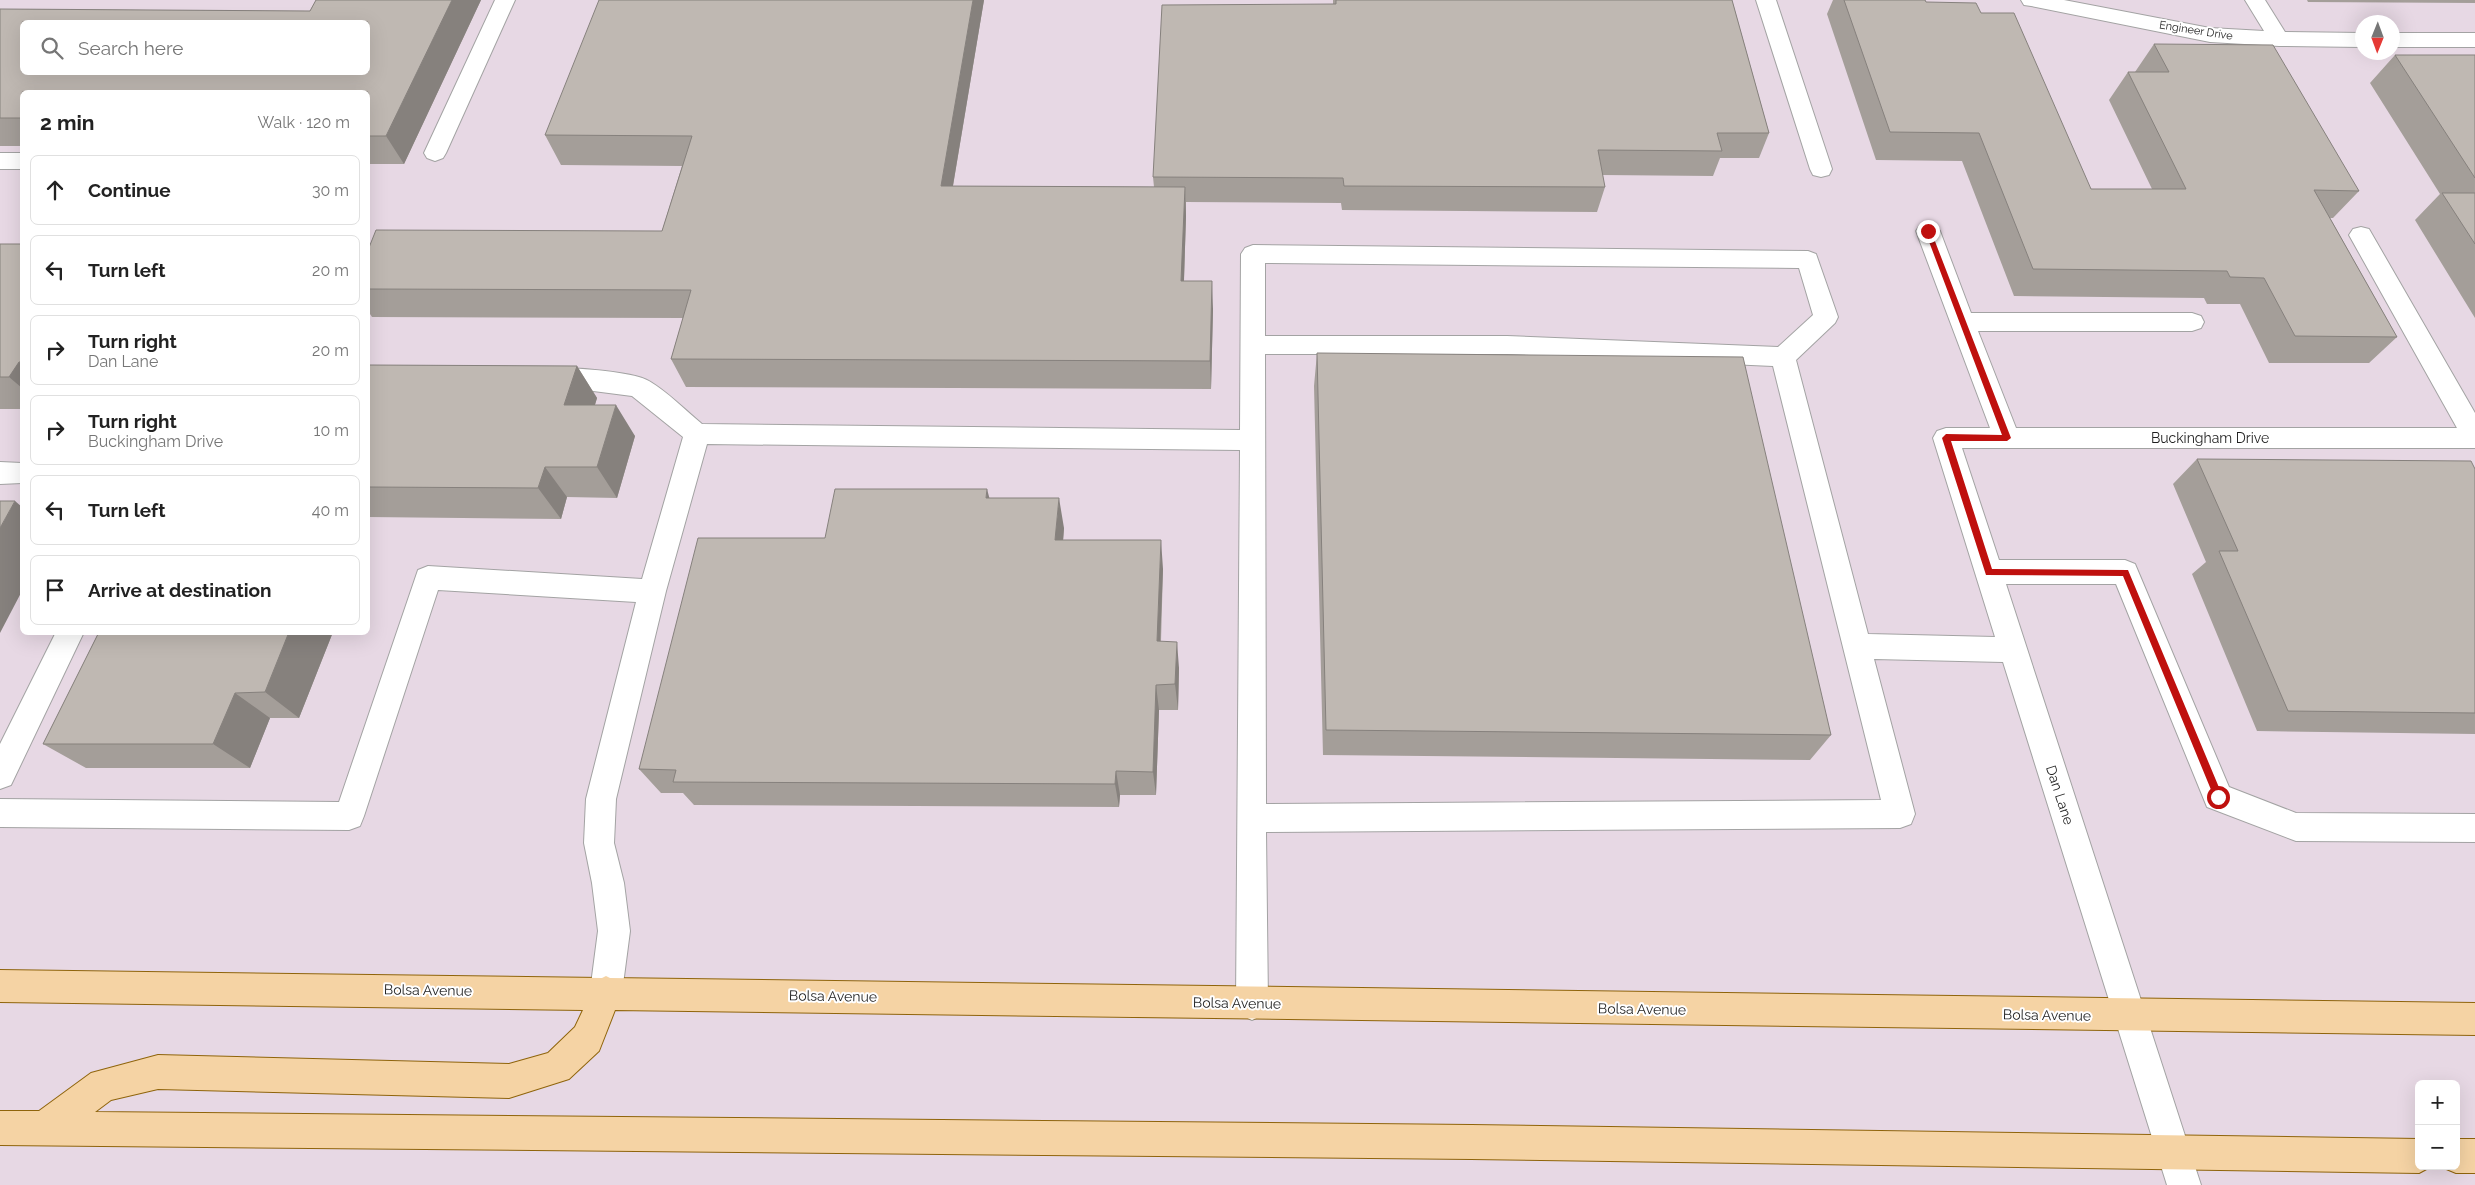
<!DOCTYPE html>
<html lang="en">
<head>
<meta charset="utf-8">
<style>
	body { margin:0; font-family:Raleway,sans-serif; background:#f2f2f2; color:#222 }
	.controls { position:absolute; right:15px; bottom:15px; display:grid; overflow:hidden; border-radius:8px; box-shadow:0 5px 20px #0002 }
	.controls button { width:45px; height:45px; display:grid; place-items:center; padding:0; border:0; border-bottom:1px solid #e0e0e0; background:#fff; color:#222; font:25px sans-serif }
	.compass { position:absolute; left:2355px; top:15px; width:45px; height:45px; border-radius:50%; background:#fff; box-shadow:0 5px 20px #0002; rotate:181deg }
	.stop { position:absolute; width:15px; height:15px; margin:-11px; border:4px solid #bf100e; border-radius:50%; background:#fff }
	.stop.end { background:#bf100e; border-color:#fff; box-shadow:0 1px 5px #0008 }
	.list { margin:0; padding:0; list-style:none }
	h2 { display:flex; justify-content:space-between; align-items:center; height:65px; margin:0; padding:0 20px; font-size:21px }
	h2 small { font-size:16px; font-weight:400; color:#767676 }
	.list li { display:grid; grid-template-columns:32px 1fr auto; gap:15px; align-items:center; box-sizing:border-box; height:70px; margin:0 10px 10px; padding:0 10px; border:1px solid #e0e0e0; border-radius:8px }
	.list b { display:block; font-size:19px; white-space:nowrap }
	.list p { margin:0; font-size:16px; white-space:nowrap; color:#767676 }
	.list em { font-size:16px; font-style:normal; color:#767676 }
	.icon { flex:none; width:28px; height:28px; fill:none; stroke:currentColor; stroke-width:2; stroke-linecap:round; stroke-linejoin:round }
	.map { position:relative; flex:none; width:2475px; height:1185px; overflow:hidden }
	.search { position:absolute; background:#fff; box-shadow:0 5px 20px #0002; left:20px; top:20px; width:350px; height:55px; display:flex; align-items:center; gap:12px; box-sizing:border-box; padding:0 18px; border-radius:8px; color:#767676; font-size:19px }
	.panel { position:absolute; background:#fff; box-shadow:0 5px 20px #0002; left:20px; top:90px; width:350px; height:545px; border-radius:8px }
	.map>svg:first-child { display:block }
	.industrial { fill:#e7d8e4; fill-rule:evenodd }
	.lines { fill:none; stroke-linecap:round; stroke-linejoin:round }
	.minor-casing { stroke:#a3a3a3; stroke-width:2 }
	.major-casing { stroke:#8f640b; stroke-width:2 }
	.minor { fill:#fff; fill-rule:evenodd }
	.major { fill:#f5d3a4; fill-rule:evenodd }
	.wall { fill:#a49e99; fill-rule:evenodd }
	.shaded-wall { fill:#86817d }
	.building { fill:#bfb8b2; stroke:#86817d; fill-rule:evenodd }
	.route { fill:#bf100e }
	.labels { text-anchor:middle; stroke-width:4; stroke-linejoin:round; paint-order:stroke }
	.far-street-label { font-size:11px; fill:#1f1f1f; stroke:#fff }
	.street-label { font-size:14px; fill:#1f1f1f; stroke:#fff }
</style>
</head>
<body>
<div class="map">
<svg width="2475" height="1185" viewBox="0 0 2475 1185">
	<rect width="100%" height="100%" fill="#efece5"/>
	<path class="industrial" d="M0,0H2475V1185H0ZM22,22H368V72H22ZM2362,22H2392V52H2362ZM22,92H368V632H22ZM2419,1084H2456V1166H2419Z"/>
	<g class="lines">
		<defs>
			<path id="minor" d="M495,0H515L446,153L443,158L435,161L427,158L424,153Z
				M1756,0H1776L1832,169L1829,175L1821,177L1813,175L1810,169Z
				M2021,0H2064L2210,28L2264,31L2245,0H2265L2285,32L2362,33V47L2279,46L2210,42L2031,6L2024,5Z
				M2392,33H2475V47H2392Z
				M0,153H22V169H0Z
				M1928,223L1936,225L1940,231L1971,313H2192L2201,316L2204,322L2201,328L2192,331H1978L2016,428H2457L2349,235L2353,229L2361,227L2369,229L2475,413V448H1962L1999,560H2125L2135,564L2229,787L2296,813L2475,814V842L2296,841L2207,807L2116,584H2006L2201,1185H2167L2003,662L1874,659L1915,814L1911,824L1900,828L1266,832L1268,1004L1263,1015L1252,1020L1241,1015L1236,1004L1240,450L707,444L666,591L616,799L614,843L624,883L630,931L622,992L617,1003L606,1008L595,1003L590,992L598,931L592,883L584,843L586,799L636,602L438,590L364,816L360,826L349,830L0,827V799L339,802L418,570L428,566L642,579L683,437L632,396L539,384L536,377L539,370C557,365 633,371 649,381C668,392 685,410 702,424L1240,430L1241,254L1245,248L1253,245L1808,251L1816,254L1838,317L1835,323L1796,360L1868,634L1995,637L1933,438L1937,431L1946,428H1990L1916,231L1920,225ZM1265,263L1799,268L1813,315L1778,347L1507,336H1265ZM1265,354H1507L1773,366L1881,800L1266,804Z
				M0,462L22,463V483L0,484Z
				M56,632H84L11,785L0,789V744Z"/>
			<path id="major" d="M0,970L602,978L606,976L610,978L2475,1003V1035L615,1010L599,1051L569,1079L509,1098L158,1089L111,1100L95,1112L1471,1125L2419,1139V1166H2432L2419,1173L1471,1159L0,1145V1111H39L91,1073L158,1055L509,1064L548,1053L575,1027L583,1010L0,1002Z
				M2456,1139H2475V1173H2456L2444,1168L2443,1166H2456Z"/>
		</defs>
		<use href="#minor" class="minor-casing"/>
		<use href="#major" class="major-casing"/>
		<use href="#minor" class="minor"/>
		<use href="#major" class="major"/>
	</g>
	<path class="wall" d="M316,0H481L404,164H368V92H22V146H0V9L310,11ZM22,22H368V72H22Z
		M984,0L953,186L1154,187L1153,177L1333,4V0H1732L1769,133L1759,158H1720L1713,176L1602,175L1605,187L1597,212L1342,210L1341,203L1186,202V216L1184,281L1213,309L1211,389L686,387L671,359L683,318L372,317L368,311V250L662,231L682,166L561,165L545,135Z
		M1833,0H1925L1926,2L1981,13L2091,189H2152L2109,100L2128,72H2135L2154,44L2359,191L2333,218H2330L2397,337L2369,363H2269L2240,304H2207L2204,298L2014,296L1962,161L1876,160L1827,14Z
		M2307,0H2475V3L2308,2Z
		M2395,55H2475V318L2415,220L2440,194L2370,83Z
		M0,244H22V409H0Z
		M1317,353L1831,735L1810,760L1323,755L1314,386Z
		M368,365L577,366L597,398L595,405L635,436L617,498L567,497L561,519L368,517Z
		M2197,459L2475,469V734L2257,731L2192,574L2206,562L2173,484Z
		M989,498L1064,528L1063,540L1163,569L1161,641L1179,668L1178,710H1159L1156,795H1120L1119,807L694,805L683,793H661L639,769L825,538Z
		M99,632H333L299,718H270L250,768H86L43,744Z"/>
	<path class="shaded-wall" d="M452,0H481L404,164L386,136Z
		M973,0H984L948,215L941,186Z
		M1185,187L1186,216L1183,309L1181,281Z
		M1212,281L1213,309L1211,389L1210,361Z
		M19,362L22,365V388L9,377Z
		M577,366L597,398L585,436L564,405Z
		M616,405L635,436L617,498L597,467Z
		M545,467L567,497L561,519L538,488Z
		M987,489L995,519L986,498Z
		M1059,498L1064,528L1061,569L1055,540Z
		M15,501L22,507V591L0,633V528Z
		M1161,540L1163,569L1159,668L1157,641Z
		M289,632H333L299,718L265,692Z
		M1177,642L1179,668L1178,710L1175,684Z
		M1156,685L1159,710L1156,795L1153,772Z
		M235,693L270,718L250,768L213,744Z
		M1116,771L1120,795L1119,807L1115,784Z"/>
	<path class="building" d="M316,0H452L386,136H368V92H22V118H0V9L310,11ZM22,22H368V72H22Z
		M599,0H973L941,186L1185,187L1181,281H1212L1210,361L671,359L691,290L368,289V250L376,230L662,231L692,136L545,135Z
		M1336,0H1732L1769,133H1717L1722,151L1598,150L1605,187L1344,186L1343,178L1153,177L1162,5L1336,4Z
		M1844,0H1925L1926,2L1976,3L1981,13H2014L2091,189H2186L2128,72H2169L2154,44L2273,45L2359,191L2314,190L2397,337L2295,336L2264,278L2230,277L2227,271L2033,269L1979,133L1890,132Z
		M2395,55H2475V178Z
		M2442,193H2475V244Z
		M0,244H22V362H19L9,377H0Z
		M1317,353L1743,357L1831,735L1326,730Z
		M368,365L577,366L564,405H616L597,467H545L538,488L368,487Z
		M2197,459L2471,461L2475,469V713L2288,711L2219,551H2238Z
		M835,489H987L986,498H1059L1055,540H1161L1157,641L1177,642L1175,684L1156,685L1153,772L1116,771L1115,784L673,782L676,770L639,769L698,538H825Z
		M0,501H15L0,528Z
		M99,632H289L265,692L235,693L213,744H43Z"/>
	<path class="route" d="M1928,228L1931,231L2011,438L2007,441H1951L1992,569L2128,570L2223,797L2221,800H2215L2214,797L2123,576L1986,575L1942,438L1946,434L2002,435L1925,231Z"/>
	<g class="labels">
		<g class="far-street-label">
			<text transform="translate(2196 30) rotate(9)" y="4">Engineer Drive</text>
		</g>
		<g class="street-label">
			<text x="2210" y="443">Buckingham Drive</text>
			<text transform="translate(2060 795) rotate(72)" y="5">Dan Lane</text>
			<text transform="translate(428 990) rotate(1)" y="5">Bolsa Avenue</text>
			<text transform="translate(833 996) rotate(1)" y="5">Bolsa Avenue</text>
			<text transform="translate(1237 1003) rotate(1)" y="5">Bolsa Avenue</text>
			<text transform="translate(1642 1009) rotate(1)" y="5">Bolsa Avenue</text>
			<text transform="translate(2047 1015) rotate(1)" y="5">Bolsa Avenue</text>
		</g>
	</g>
</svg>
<div class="controls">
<button>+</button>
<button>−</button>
</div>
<svg class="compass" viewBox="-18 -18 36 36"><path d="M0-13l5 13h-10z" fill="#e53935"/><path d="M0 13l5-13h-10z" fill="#767676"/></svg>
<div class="stop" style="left:2218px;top:797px"></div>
<div class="stop end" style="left:1928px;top:231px"></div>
<div class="search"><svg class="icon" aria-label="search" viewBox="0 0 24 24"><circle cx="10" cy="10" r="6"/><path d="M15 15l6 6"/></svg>Search here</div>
<section class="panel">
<h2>2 min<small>Walk · 120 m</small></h2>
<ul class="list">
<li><svg class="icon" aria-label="ahead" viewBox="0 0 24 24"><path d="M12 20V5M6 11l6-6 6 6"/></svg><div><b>Continue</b></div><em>30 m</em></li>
<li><svg class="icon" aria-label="left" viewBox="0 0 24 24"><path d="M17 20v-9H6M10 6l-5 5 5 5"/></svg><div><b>Turn left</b></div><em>20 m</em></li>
<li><svg class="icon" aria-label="right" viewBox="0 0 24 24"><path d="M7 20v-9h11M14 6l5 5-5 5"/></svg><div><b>Turn right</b><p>Dan Lane</p></div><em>20 m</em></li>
<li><svg class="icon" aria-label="right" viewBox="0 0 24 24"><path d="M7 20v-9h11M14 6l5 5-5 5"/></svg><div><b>Turn right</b><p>Buckingham Drive</p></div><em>10 m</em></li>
<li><svg class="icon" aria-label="left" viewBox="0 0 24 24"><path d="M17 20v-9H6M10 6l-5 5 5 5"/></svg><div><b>Turn left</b></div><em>40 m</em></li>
<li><svg class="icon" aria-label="arrive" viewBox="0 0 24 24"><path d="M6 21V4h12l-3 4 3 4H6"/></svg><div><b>Arrive at destination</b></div></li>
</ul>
</section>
</div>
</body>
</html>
